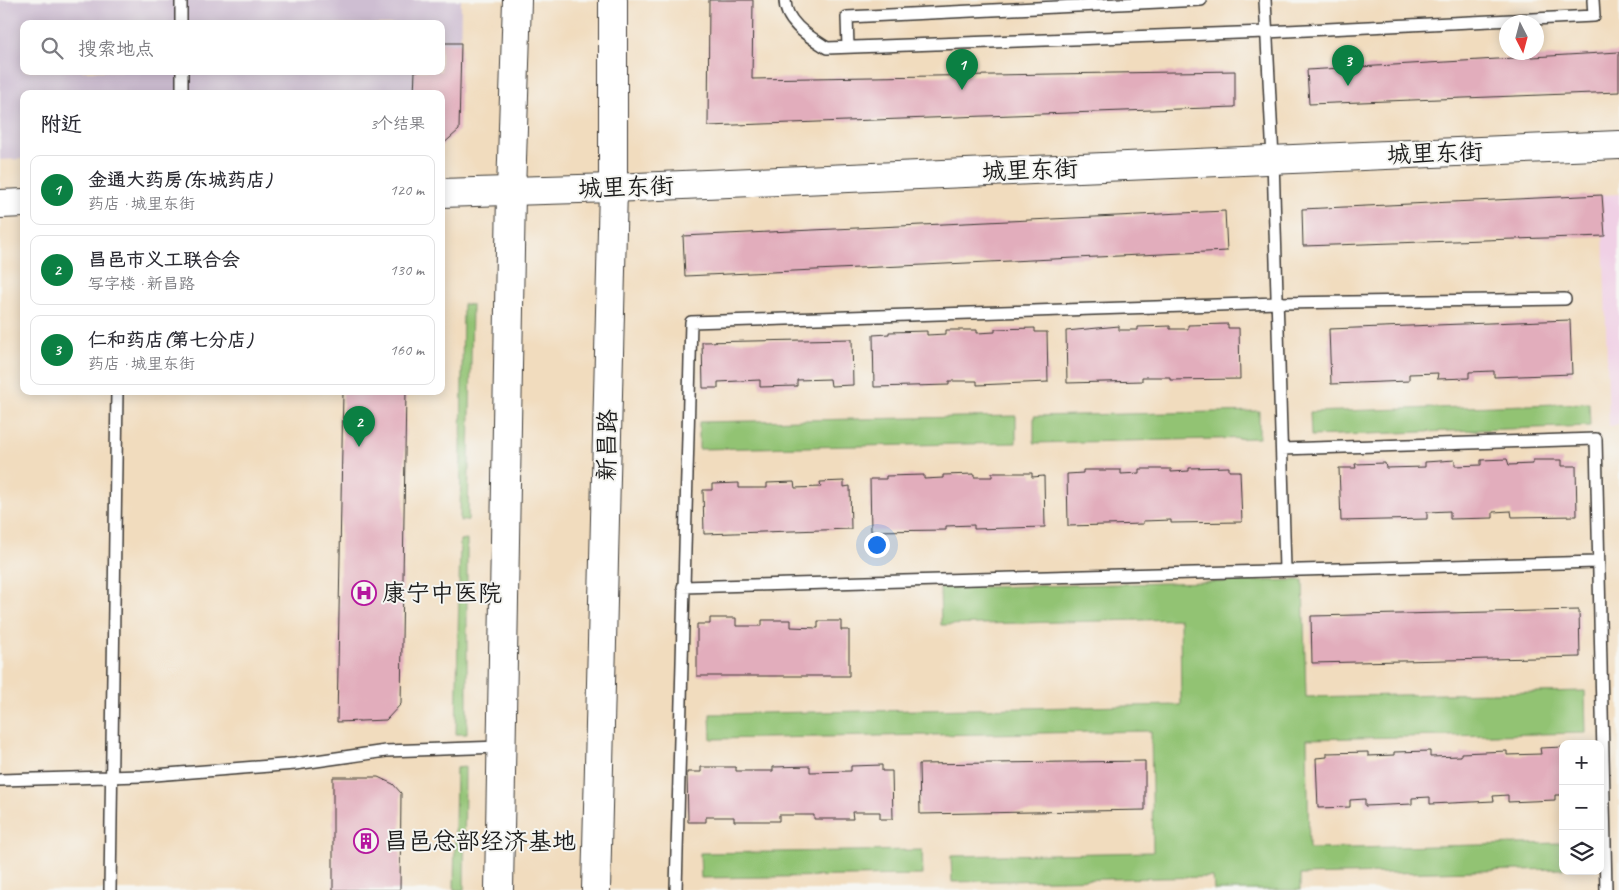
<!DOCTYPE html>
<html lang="zh">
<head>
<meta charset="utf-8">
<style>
	body { margin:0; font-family:Caveat,"LXGW WenKai TC",sans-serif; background:#f7f7f7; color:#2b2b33 }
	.controls { position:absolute; right:15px; bottom:15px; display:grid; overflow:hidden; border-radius:10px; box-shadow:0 2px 12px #0003 }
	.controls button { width:45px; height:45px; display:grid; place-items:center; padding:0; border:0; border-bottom:1px solid #e1e1e2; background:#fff; color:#2b2b33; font:25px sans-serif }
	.compass { position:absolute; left:1499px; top:15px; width:45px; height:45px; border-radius:50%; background:#fff; box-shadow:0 2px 12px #0003; rotate:174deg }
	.you { position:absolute; left:876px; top:544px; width:18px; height:18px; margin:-12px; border:4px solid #fff; border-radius:50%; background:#1a73e8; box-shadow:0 0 0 8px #1a73e833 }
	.badge { display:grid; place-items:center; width:32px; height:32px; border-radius:50%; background:#0b8043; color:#fff; font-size:16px; font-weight:700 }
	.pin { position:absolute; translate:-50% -41px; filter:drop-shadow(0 1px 2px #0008) }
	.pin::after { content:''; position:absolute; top:26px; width:18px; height:15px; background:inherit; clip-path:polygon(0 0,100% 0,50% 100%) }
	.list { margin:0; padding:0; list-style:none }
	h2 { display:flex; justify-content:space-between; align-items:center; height:65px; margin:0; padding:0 20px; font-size:21px }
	h2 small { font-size:16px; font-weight:400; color:#7c7c81 }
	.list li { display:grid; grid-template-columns:32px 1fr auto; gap:15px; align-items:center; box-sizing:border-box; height:70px; margin:0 10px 10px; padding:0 10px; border:1px solid #e1e1e2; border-radius:10px }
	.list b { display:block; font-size:19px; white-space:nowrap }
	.list p { margin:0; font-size:16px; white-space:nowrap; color:#7c7c81 }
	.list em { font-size:16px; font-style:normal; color:#7c7c81 }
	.icon { flex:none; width:28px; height:28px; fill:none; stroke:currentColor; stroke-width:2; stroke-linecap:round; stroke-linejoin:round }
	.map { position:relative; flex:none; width:1619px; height:890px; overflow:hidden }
	.search { position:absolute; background:#fff; box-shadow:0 2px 12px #0003; left:20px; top:20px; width:425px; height:55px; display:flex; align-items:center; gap:12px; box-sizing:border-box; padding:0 18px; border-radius:10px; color:#7c7c81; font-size:19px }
	.panel { position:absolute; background:#fff; box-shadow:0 2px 12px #0003; left:20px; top:90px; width:425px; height:305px; border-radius:10px }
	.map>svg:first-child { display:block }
	.built { fill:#f0d0e5 }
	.industrial { fill:#cebed2; fill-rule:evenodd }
	.green { fill:#92c373; stroke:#577048 }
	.building { fill:#e2adbc }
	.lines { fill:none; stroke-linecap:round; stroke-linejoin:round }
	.service-casing { stroke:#3c3934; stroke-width:14 }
	.tertiary-casing { stroke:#3c3934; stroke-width:30 }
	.primary-casing { stroke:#3c3934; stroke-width:30 }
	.service { stroke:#fff; stroke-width:11 }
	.tertiary { stroke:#fff; stroke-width:28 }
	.primary { stroke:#fff; stroke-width:28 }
	.labels { text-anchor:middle; stroke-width:4; stroke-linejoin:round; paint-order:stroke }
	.street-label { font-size:24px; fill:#1c1c1c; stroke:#f6f6f2 }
	.poi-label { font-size:24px; fill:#1c1c1c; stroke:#f6f6f2; text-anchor:start }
</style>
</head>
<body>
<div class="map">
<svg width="1619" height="890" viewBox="0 0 1619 890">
	<rect width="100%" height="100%" fill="#f6f6f2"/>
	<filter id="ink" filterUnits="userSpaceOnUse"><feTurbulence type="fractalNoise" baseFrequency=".02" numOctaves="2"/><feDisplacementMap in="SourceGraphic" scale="10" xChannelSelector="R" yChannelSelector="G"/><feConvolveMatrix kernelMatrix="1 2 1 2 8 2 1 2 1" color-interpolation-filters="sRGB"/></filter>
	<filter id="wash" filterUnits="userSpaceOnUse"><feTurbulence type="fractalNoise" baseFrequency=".0096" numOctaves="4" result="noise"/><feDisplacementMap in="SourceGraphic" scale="20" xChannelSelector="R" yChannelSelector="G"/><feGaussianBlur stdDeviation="1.12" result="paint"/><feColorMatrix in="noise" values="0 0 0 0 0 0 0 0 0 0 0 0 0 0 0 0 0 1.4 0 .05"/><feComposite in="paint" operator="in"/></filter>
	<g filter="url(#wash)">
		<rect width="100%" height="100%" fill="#f1dcbe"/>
		<path class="built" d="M1619,194V425L1609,426L1602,195Z"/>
		<path class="industrial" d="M0,0H461L459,130L441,146V94H24V159L0,160ZM24,24H441V71H24Z"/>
		<path class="green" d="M463,304L472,305L468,520L460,521Z
			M1589,403L1590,426L1311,436L1310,412Z
			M1259,411V438L1034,443V416Z
			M1016,416V443L699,449V422Z
			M467,539V734H456L460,540Z
			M1303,580L1306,697L1585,691L1586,733L1307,739L1309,849L1563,843V869L1300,875V890H1214L1213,877L952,882L951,856L1153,852L1151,731L711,739L710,714L1181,705L1180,619L941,625L940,588Z
			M465,767L464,890H454L456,768Z
			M922,850L923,875L701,878L700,853Z"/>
		<g id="blocks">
			<path class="building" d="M709,0H753L752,79L1235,71V107L708,126Z
				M441,43H461L459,130L441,146V94H414L415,71H441Z
				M1619,52V92L1309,104L1307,70Z
				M1602,195L1605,236L1303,246L1302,209Z
				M1225,211L1227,251L685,276L683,236Z
				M1570,320L1572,374L1494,377V371L1469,372V378L1437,379L1438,373L1409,374V381L1331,384L1329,329Z
				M1228,324V328H1239L1240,379L1170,380V377H1142V381L1067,383L1066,331L1119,326V330H1138V327L1170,326V329H1188V325Z
				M1035,328V332H1047L1048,382L977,385V381H949V385L874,387L873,335L889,334V332L927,331V335L946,334V330H977V333L995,332V329Z
				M852,339L853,385L831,386L830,379L797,380V386L760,387V380L718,382V388H703L702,342Z
				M343,391H406L401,704L386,720L337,722Z
				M1507,459L1509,465L1533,464V460H1562V466H1576L1577,516L1512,517L1511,511L1493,512V518L1450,519V511L1427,512V519L1341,521L1339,468H1356L1355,464L1385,463L1386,468L1425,467V462L1455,460V466L1481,465V460Z
				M1229,467V471H1240L1242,522L1171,523V520L1143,521V524L1068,526L1067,474L1083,473V470H1121V474L1139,473V469H1171V472L1189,471V468Z
				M992,473H1032V477L1044,476L1045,527L974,529V525L946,526V530L871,531L870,479H886V476L924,475V479L943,478V475L974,474V477H992Z
				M844,481V487L850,486L851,529L704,534L703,490H712V484L739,483V488H767V483L794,482L795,488L821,487L820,482Z
				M1579,610L1580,657L1312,663L1311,616Z
				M710,618H736V626H762V620H791V627L818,628V621H841V630H849V676H697V624H710Z
				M1563,747V795H1555V800L1508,802V795L1493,796L1494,801L1430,804V797L1412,798V804L1365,806V799L1350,800V807L1318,808L1316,758L1327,757V753L1368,752V756L1394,755V752L1430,751V757L1461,756V753L1507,751V755L1541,754L1540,748Z
				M1145,761V810L920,814L919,764Z
				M882,765V771H892L893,819H880V812H852L853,819H814V815H779V821H734V817H706V822H688L687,772H701V767H736V771H773V767L810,766V772L851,771V766Z
				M333,777H378L393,784L401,793L400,890H333Z"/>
		</g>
	</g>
	<g filter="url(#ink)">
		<use href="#blocks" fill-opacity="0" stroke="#3c3934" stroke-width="1"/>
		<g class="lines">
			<defs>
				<path id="service" d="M181,0V24
					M785,0C785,23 810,37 827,48L1266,32L1594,16L1593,0
					M1265,0L1273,159L1285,569
					M848,47L847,17L1201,0
					M182,71V94
					M1282,449L1596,439L1606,890
					M683,587L1597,562
					M0,780L142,776L295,764L386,751L500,747
					M110,890L117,391
					M676,890L691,322L1278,303L1565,299"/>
				<path id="tertiary" d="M441,193L613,188L1619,145
					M0,204L24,203"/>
				<path id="primary" d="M499,890L511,192L517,0
					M596,890L613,188V0"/>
			</defs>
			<use href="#service" class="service-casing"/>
			<use href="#tertiary" class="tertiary-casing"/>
			<use href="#primary" class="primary-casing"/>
			<use href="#service" class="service"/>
			<use href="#tertiary" class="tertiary"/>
			<use href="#primary" class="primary"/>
		</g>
	</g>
	<defs>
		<symbol id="hospital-ring" viewBox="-11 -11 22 22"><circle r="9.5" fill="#f6f6f2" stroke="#b5179e" stroke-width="1.5"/><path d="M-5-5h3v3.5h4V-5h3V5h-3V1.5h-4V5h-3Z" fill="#b5179e"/></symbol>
		<symbol id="building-ring" viewBox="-11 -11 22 22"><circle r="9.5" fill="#f6f6f2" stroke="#b5179e" stroke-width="1.5"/><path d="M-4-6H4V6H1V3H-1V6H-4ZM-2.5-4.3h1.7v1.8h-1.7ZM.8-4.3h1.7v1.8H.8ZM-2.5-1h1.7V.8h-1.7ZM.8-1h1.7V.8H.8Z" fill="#b5179e"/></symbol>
	</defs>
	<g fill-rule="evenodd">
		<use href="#hospital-ring" x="350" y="579" width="28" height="28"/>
		<use href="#building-ring" x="352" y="827" width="28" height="28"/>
	</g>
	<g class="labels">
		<g class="street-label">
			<text transform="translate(1435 153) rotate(-2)" y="8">城里东街</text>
			<text transform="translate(1030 170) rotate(-2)" y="8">城里东街</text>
			<text transform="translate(626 187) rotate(-2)" y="8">城里东街</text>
			<text transform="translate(607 445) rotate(-89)" y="8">新昌路</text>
		</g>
		<g class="poi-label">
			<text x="382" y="601">康宁中医院</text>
			<text x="384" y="849">昌邑总部经济基地</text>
		</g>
	</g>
</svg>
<div class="controls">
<button>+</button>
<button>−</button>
<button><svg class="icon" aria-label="layers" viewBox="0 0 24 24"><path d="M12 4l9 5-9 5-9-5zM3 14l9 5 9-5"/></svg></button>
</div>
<svg class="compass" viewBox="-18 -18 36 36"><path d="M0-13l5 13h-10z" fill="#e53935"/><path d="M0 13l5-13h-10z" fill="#7c7c81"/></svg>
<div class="you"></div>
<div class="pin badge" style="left:962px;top:90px">1</div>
<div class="pin badge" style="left:359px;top:447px">2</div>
<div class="pin badge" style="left:1348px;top:86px">3</div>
<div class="search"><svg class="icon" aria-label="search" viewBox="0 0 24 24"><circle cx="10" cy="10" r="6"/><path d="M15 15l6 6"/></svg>搜索地点</div>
<section class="panel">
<h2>附近<small>3个结果</small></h2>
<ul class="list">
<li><span class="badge">1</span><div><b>金通大药房(东城药店)</b><p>药店 · 城里东街</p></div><em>120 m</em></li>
<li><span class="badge">2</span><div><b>昌邑市义工联合会</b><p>写字楼 · 新昌路</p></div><em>130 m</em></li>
<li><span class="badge">3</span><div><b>仁和药店(第七分店)</b><p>药店 · 城里东街</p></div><em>160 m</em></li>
</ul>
</section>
</div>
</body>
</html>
